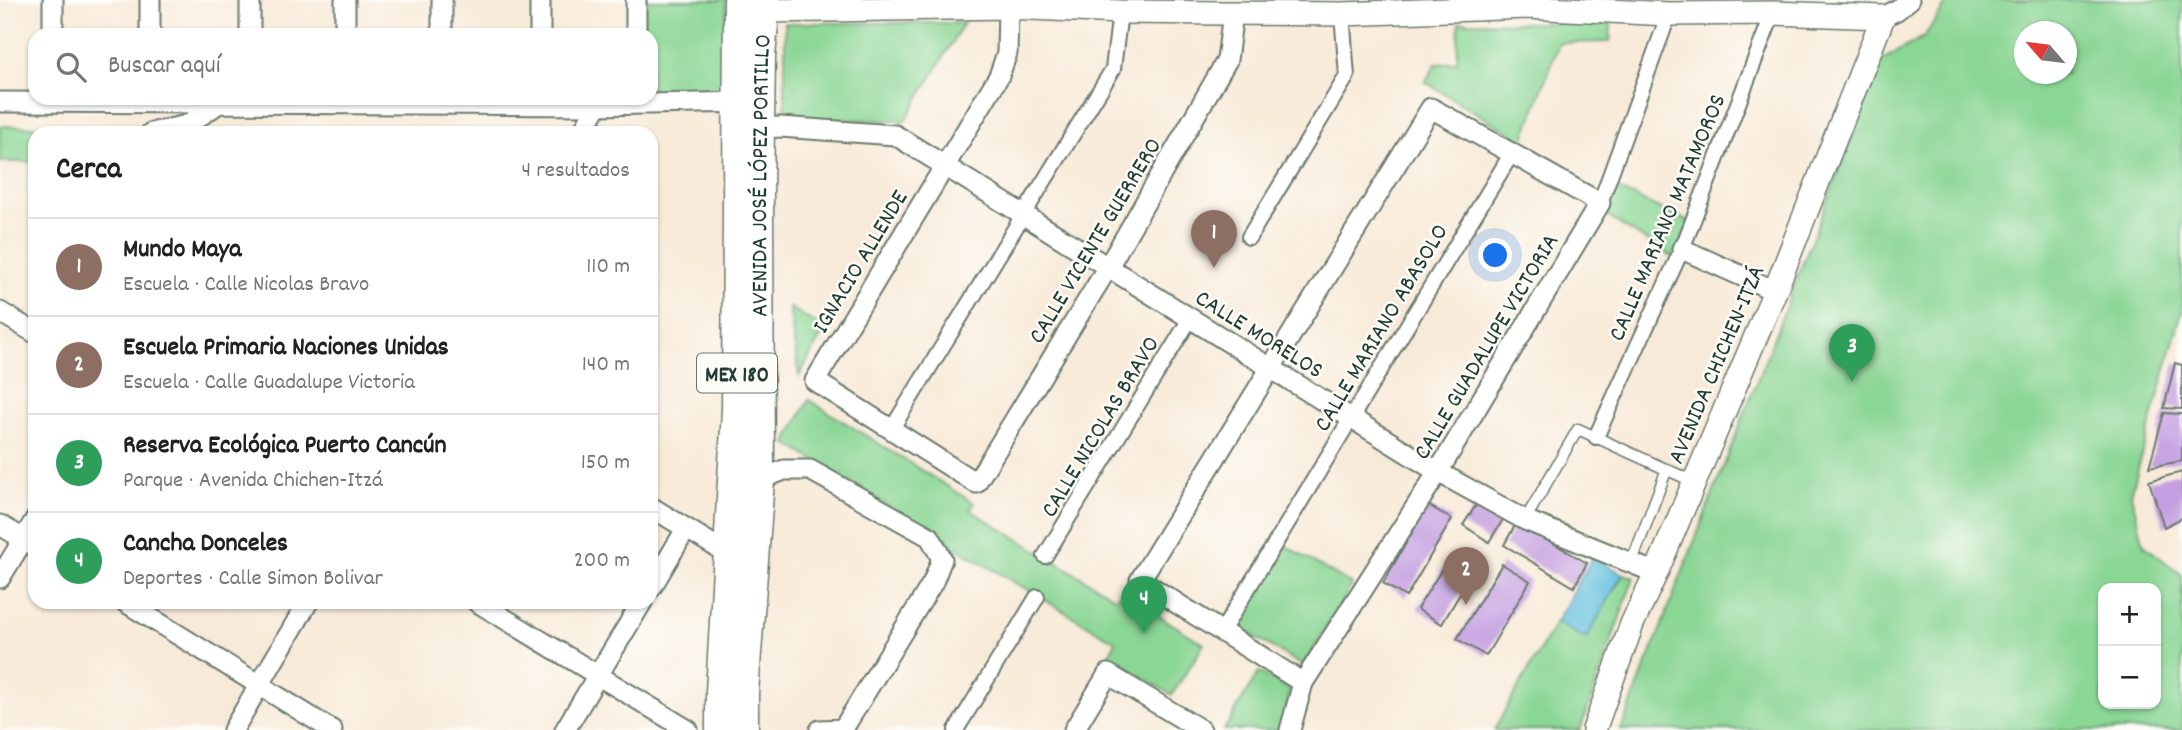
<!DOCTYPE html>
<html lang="es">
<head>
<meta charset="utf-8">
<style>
	body { margin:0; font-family:Dekko,sans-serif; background:#f2f2f2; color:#222 }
	.controls { position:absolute; right:21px; bottom:21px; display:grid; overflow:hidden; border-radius:14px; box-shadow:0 2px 5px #0004 }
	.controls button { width:63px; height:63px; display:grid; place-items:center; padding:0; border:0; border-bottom:2px solid #e0e0e0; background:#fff; color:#222; font:35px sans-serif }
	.compass { position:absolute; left:2014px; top:21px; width:63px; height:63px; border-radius:50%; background:#fff; box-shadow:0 2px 5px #0004; rotate:298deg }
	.you { position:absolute; left:1496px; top:256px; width:24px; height:24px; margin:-18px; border:5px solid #fff; border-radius:50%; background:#1a73e8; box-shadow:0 0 0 10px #1a73e833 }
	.badge { display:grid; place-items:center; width:46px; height:46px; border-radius:50%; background:#1a73e8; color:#fff; font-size:23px; font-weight:700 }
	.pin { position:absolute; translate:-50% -58px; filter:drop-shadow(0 2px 4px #0008) }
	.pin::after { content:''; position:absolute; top:37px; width:24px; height:21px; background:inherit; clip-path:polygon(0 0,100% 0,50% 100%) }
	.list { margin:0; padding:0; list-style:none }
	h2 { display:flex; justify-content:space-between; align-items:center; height:91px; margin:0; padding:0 28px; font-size:30px }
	h2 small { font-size:23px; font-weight:400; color:#767676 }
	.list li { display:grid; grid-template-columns:46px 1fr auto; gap:21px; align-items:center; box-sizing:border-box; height:98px; padding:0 28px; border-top:2px solid #e0e0e0 }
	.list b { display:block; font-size:26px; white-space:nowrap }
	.list p { margin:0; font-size:23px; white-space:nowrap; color:#767676 }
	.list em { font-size:23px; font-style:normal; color:#767676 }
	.icon { flex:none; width:38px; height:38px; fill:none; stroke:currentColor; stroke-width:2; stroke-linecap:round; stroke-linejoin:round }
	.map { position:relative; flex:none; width:2182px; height:730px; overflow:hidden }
	.search { position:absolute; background:#fff; box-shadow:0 2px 5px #0004; left:28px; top:28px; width:630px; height:77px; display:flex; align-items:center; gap:18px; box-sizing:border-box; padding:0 24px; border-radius:21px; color:#767676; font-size:26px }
	.panel { position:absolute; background:#fff; box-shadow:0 2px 5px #0004; left:28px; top:126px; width:630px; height:483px; border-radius:21px }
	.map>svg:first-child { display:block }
	.green { fill:#8ad694; stroke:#548a64; stroke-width:2; fill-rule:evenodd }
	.water { fill:#61bfdf; stroke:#407e8a; stroke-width:2 }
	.building { fill:#c49fe1 }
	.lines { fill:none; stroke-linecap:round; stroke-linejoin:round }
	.service-casing { stroke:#6b7a6d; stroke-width:13 }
	.pedestrian-casing { stroke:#6b7a6d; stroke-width:18 }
	.minor-casing { stroke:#6b7a6d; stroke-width:23 }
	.tertiary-casing { stroke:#6b7a6d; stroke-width:26 }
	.primary-casing { stroke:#6b7a6d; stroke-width:33 }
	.service { stroke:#fff; stroke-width:10 }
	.pedestrian { stroke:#fff; stroke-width:14 }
	.minor { stroke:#fff; stroke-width:19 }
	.tertiary { stroke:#fff; stroke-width:23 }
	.primary { stroke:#fff; stroke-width:30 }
	.labels { text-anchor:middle; stroke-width:5; stroke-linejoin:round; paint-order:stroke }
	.shield { fill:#fdfcf7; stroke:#62766e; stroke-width:2 }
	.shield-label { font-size:23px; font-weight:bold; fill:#1f3d34 }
	.street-label { font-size:24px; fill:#1f3d34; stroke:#fdfcf7 }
</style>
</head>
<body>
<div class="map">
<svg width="2182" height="730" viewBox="0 0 2182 730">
	<rect width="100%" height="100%" fill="#fdfcf7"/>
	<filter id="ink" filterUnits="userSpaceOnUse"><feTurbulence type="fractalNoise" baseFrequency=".0143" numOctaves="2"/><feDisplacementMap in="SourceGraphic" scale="14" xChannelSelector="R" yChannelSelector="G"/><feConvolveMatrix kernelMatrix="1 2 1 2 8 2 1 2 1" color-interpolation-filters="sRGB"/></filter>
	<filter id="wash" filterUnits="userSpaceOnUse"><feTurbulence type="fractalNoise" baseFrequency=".00686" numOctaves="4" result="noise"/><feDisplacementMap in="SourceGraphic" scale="28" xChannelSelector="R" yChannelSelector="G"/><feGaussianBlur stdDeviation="1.57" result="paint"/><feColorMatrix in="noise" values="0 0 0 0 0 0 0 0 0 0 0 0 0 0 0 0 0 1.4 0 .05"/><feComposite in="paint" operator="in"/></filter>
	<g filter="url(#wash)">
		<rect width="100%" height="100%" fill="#f8ead8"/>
		<path class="green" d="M643,0H726L727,91H651V35H643Z
			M1949,0H2182V311L2131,494L2144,545L2182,575V730H1621L1882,60L1924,37ZM2024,32H2066V74H2024ZM2103,588H2156V704H2103Z
			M1459,22L1611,24L1610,42L1559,43L1523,141L1425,82L1436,64L1457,62Z
			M785,23H964L905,121L785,118Z
			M0,126L47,127L52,133H35V162H0Z
			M1617,189L1690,222L1673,257L1605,215Z
			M789,307L825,329L799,376Z
			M809,400L974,503L970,510L1116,598L1121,592L1204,644L1172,695L1108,656L1116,642L936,536L786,443Z
			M1283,544L1352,585L1303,666L1235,625Z
			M1623,574L1634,577L1580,730H1494L1556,622L1586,638Z
			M1259,672L1290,690L1281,730H1224Z"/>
		<path class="water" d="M1593,557L1623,574L1586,639L1556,622Z"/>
		<g id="blocks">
			<path class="building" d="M2175,363L2182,365V409L2164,408Z
				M2164,413L2182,414V461L2149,467Z
				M2182,472V518L2164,527L2149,481Z
				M1482,496L1507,513L1489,542L1463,525Z
				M1428,505L1452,519L1406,597L1383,583Z
				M1517,522L1587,563L1574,587L1504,545Z
				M1502,564L1530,581L1486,656L1457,639Z
				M1444,566L1468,580L1442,624L1417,609Z"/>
		</g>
	</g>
	<g filter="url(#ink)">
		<use href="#blocks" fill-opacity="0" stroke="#6b7a6d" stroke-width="2"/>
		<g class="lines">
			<defs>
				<path id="service" d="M1525,520L1578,429L1694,482
					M1631,564L1667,469"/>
				<path id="pedestrian" d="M1600,203L1669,14
					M1249,237L1347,76L1342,14
					M891,430L1113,69L1120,12
					M1596,437L1682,249L1773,13
					M1045,556L1190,319
					M1222,631L1512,153
					M956,730L1037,597"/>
				<path id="minor" d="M250,0V35
					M1008,7L1007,53L999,76L815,381L976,483L1108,267L1227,60L1233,13
					M1883,17L1897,10L1909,0
					M53,35V0
					M150,35V0
					M345,35V0
					M442,35V0
					M540,35V0
					M636,35V0
					M0,102L598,105L749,102
					M748,128L780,127L895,135L1438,472L1525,520L1656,573
					M151,133L187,125L219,103
					M582,133L598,105
					M1682,249L1775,291
					M0,312L35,333
					M759,480L784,470H810L930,537L942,559L933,582L843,729L820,730
					M651,507L728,554
					M0,525L35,546
					M0,578L35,520
					M651,588L686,529
					M125,602L332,730
					M477,602L688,730
					M233,730L308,602
					M565,730L642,602
					M1074,730L1108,674L1201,730
					M1290,730L1303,683L1438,472L1600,203L1431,108L1140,580L1303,683"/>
				<path id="tertiary" d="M764,11L1008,7L1120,12L1342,14L1527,7L1669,14L1773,13L1883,17L1775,291L1656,573L1632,624L1594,730"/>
				<g id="primary">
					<path d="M721,730V692L737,410L739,0"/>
					<path id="s1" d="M743,730V693L759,480L758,193L760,57L765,0"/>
				</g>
			</defs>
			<use href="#service" class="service-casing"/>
			<use href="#pedestrian" class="pedestrian-casing"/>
			<use href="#minor" class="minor-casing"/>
			<use href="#tertiary" class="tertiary-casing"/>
			<use href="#primary" class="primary-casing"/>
			<use href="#service" class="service"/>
			<use href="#pedestrian" class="pedestrian"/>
			<use href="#minor" class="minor"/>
			<use href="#tertiary" class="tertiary"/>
			<use href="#primary" class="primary"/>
		</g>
	</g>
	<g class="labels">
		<rect class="shield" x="697" y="353.5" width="80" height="39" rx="5"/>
		<g class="shield-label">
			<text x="737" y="381">MEX 180</text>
		</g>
		<g class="street-label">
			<text dy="8" stroke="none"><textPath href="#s1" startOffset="555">AVENIDA JOSÉ LÓPEZ PORTILLO</textPath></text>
			<text transform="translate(1666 217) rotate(-67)" y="8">CALLE MARIANO MATAMOROS</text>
			<text transform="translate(1094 240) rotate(-59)" y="8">CALLE VICENTE GUERRERO</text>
			<text transform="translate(859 261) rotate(-59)" y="8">IGNACIO ALLENDE</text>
			<text transform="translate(1380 327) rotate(-59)" y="8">CALLE MARIANO ABASOLO</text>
			<text transform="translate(1260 333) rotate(32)" y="8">CALLE MORELOS</text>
			<text transform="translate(1485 346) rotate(-59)" y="8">CALLE GUADALUPE VICTORIA</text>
			<text transform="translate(1715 364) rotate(-67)" y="8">AVENIDA CHICHEN-ITZÁ</text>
			<text transform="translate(1099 426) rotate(-59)" y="8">CALLE NICOLAS BRAVO</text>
		</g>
	</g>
</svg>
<div class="controls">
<button>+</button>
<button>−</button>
</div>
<svg class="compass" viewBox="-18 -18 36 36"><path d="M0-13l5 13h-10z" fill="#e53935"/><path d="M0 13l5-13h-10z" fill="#767676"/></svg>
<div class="you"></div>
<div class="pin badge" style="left:1214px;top:268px;background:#8d6e63">1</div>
<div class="pin badge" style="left:1466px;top:605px;background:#8d6e63">2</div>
<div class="pin badge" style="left:1852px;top:382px;background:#2e9e5b">3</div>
<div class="pin badge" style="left:1144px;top:634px;background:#2e9e5b">4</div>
<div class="search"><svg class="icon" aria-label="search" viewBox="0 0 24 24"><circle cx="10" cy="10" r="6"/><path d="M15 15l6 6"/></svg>Buscar aquí</div>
<section class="panel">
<h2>Cerca<small>4 resultados</small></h2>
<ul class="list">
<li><span class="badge" style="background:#8d6e63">1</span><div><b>Mundo Maya</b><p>Escuela · Calle Nicolas Bravo</p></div><em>110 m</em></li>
<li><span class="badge" style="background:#8d6e63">2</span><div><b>Escuela Primaria Naciones Unidas</b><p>Escuela · Calle Guadalupe Victoria</p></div><em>140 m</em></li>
<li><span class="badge" style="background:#2e9e5b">3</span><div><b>Reserva Ecológica Puerto Cancún</b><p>Parque · Avenida Chichen-Itzá</p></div><em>150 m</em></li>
<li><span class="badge" style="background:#2e9e5b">4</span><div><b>Cancha Donceles</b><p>Deportes · Calle Simon Bolivar</p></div><em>200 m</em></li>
</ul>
</section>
</div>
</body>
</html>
